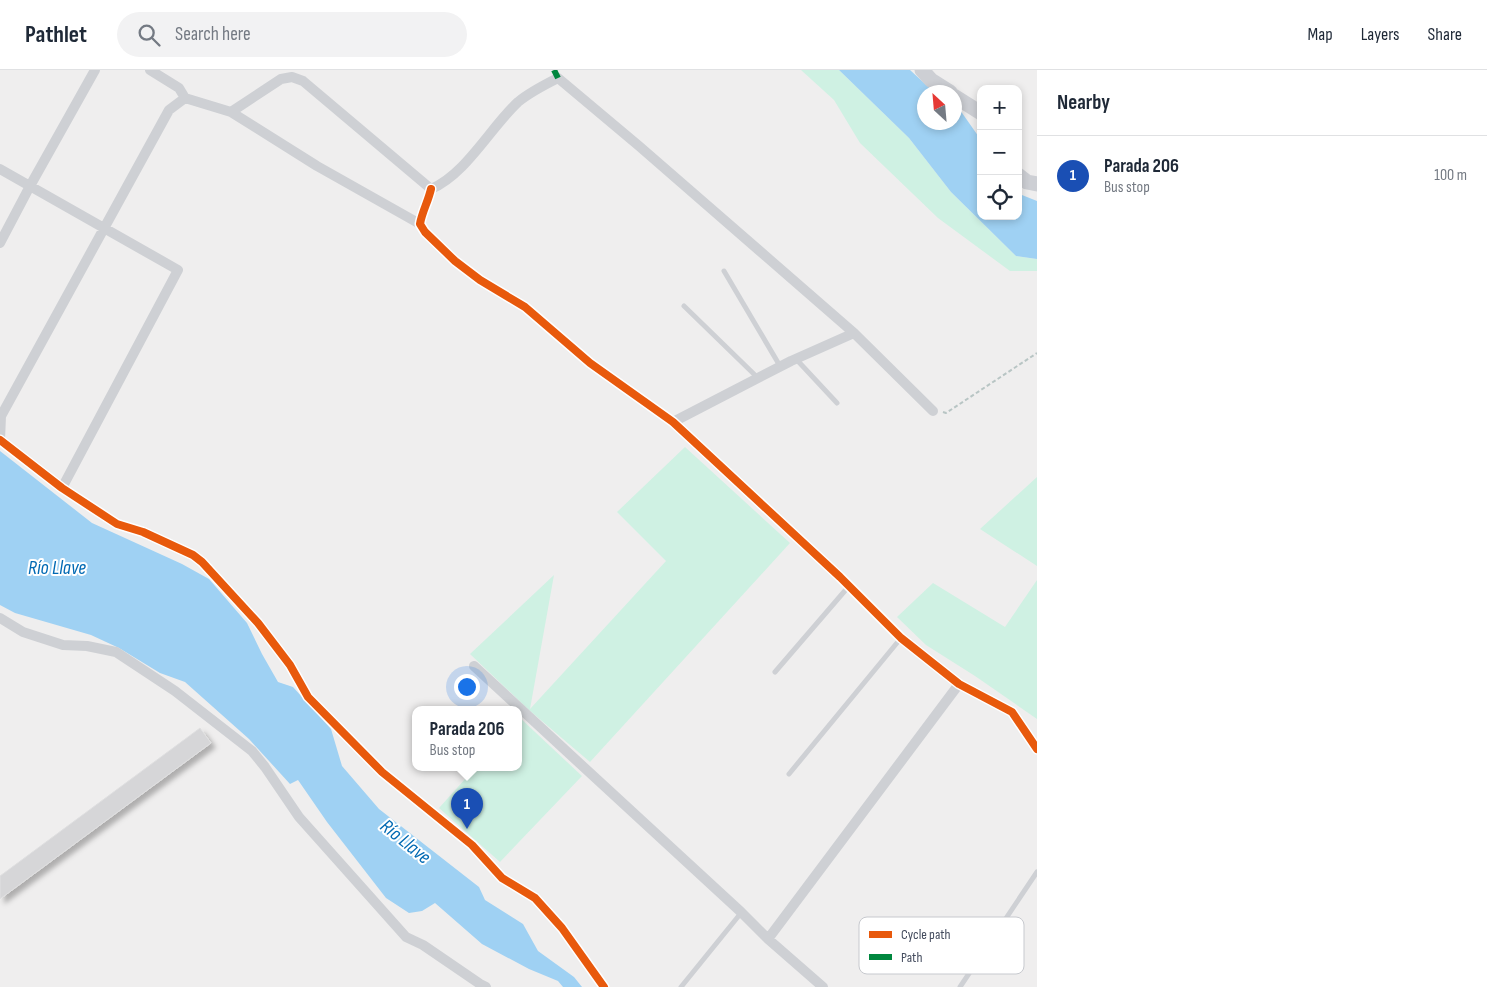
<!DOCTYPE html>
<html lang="en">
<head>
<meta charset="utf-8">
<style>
	body { margin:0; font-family:"Sofia Sans Condensed",sans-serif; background:#f2f2f3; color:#1f2937 }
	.controls { position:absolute; right:15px; top:15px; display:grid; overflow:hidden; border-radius:10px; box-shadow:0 2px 8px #0003 }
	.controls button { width:45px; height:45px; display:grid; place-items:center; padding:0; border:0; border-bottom:1px solid #e0e1e3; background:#fff; color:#1f2937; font:25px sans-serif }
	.compass { position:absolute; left:917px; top:15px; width:45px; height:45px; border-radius:50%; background:#fff; box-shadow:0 2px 8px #0003; rotate:334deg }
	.you { position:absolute; left:466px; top:616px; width:18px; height:18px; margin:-12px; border:4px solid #fff; border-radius:50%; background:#1a73e8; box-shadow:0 0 0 8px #1a73e833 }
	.badge { display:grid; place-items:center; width:32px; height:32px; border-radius:50%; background:#0b8043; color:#fff; font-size:16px; font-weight:700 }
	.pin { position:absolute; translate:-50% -41px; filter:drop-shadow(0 1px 2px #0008) }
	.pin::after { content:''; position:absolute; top:26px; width:18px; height:15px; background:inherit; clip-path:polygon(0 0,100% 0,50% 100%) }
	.popup { position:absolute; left:412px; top:636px; width:110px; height:65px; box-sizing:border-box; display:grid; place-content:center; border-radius:10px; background:#fff; filter:drop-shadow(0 1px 4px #0005); font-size:16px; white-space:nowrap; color:#747a83 }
	.popup b { font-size:19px; color:#1f2937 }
	.popup::after { content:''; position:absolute; left:50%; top:100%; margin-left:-10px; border:10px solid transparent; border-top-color:#fff }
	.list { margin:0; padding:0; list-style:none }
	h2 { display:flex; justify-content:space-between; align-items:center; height:65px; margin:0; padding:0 20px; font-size:21px }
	h2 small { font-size:16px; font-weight:400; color:#747a83 }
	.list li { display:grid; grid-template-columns:32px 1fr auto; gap:15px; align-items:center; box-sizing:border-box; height:80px; padding:0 20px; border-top:1px solid #e0e1e3 }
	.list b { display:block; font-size:19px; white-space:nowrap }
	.list p { margin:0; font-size:16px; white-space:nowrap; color:#747a83 }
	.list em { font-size:16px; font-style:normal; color:#747a83 }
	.icon { flex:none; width:28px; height:28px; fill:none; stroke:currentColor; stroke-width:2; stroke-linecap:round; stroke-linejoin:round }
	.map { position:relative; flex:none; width:1037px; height:917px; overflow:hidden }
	header { display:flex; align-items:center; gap:30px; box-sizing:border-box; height:70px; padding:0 25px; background:#fff; border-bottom:1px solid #e0e1e3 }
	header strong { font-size:24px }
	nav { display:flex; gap:28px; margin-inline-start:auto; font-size:18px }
	.search { width:350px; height:45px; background:#f2f2f3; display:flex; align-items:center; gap:12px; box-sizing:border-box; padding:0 18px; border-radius:28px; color:#747a83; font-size:19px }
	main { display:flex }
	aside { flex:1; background:#fff }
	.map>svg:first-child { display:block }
	.green { fill:#cff1e3 }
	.water { fill:#9fd1f3 }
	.building { fill:#d6d6d8; stroke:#e0e0e1; filter:url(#shadow) }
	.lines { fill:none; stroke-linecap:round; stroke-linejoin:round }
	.path { stroke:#b8c5c4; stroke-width:2; stroke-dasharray:4 2.5; stroke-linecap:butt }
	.lane { stroke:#ced0d4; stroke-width:5 }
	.street { stroke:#ced0d4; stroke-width:10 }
	.secondary { stroke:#cdcfd4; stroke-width:15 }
	.quiet { stroke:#00873e; stroke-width:6; stroke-dasharray:12 6; stroke-linecap:butt }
	.cycleway-casing { stroke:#fff; stroke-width:11 }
	.cycleway { stroke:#e8590c; stroke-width:8 }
	.labels { text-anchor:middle; stroke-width:4; stroke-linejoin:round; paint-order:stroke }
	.water-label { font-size:20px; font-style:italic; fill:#0069b3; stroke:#fff }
	.key { fill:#fff; stroke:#c7c9ce; stroke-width:1 }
	.key-label { font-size:14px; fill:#434b5d }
</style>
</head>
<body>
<header>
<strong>Pathlet</strong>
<div class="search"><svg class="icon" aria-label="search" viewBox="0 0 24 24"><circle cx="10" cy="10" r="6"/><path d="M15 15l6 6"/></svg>Search here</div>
<nav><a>Map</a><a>Layers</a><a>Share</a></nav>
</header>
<main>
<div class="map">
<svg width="1037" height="917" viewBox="0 0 1037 917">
	<defs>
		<filter id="shadow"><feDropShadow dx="4.5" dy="4.5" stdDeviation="2.5" flood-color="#0004"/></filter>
	</defs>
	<rect width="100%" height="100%" fill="#efeeee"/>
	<path class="green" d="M801,0H839L909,68L951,122L1016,186L1037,189V201H1010L938,148L860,73L834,30Z
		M685,377L790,473L590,692L529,640L470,584L554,505L530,639L666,491L617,442Z
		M1037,407V496L980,459Z
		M1037,510V649L975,606L926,575L897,547L933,513L1005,557Z
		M519,647L582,706L500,792L439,738L475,698H518Z"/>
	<path class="water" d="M839,0H910L934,22H924V52H954L955,37L960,40L981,70V146H1018V119L1022,125L1037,131V189L1016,186L951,122L909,68Z
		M0,381L92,453L182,494L209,509L247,553L262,584L278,612L293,617L331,659L342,696L379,739L479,817L485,830L523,854L538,881L574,907L582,917H563L558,911L529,899L482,874L435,833L422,841L409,843L386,828L327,752L298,710L290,714L249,669L185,612L160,603L119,578L91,565L15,543L0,535Z"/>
	<path class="building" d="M200,658L211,673L0,829V806Z"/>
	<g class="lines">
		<path class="path" d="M943,342L946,343L1037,283"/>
		<path class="lane" d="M724,201L780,296
			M684,236L758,308
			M796,289L837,333
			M775,602L849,516
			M789,704L901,568
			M681,917L741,843
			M960,917L1037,802"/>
		<path class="street" d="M150,0L179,18L185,28L231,42L281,9L292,7L303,11L431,119
			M231,42L317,96L420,154
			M0,99L178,200L62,418
			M431,119C428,132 422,142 420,154L425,162L455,191L480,210L525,237L590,293L673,352L840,507L901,568L959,614L1012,642L1037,679
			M431,119C466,104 490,58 518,32C530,22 544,15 558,8L639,76L854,263L933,341
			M0,173L30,116L95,0
			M673,352L791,291L854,263
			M0,370L62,418L117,454L143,462L193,485L202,492L258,553L290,595L308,627L382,702L472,775L502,808L535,828L562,858L604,917
			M0,370L1,346L169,40L185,28
			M0,548L23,562L63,575L87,576L116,582L175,621L252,681L265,697L299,747L406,867L423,875L480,914L486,917
			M474,596L741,842L768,869L823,917
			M768,869L959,614"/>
		<path class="secondary" d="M922,0L931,10L950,22
			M954,26L981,43
			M1018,105L1027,112L1037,114"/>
		<path class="quiet" d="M554,0L558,8"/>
		<defs>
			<path id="cycleway" d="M431,119C428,132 422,142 420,154L425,162L455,191L480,210L525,237L590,293L673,352L840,507L901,568L959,614L1012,642L1037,679
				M0,370L62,418L117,454L143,462L193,485L202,492L258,553L290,595L308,627L382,702L472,775L502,808L535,828L562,858L604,917"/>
		</defs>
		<use href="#cycleway" class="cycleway-casing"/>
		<use href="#cycleway" class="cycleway"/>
	</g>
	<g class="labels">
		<g class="water-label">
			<text x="57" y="504">Río Llave</text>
			<text transform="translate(406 771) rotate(39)" y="7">Río Llave</text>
		</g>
	</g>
	<rect x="859" y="847" width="165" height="57" rx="8" class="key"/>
	<rect x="869" y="861" width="23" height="7" fill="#e8590c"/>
	<rect x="869" y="884" width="23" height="6" fill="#00873e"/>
	<g class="key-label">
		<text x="901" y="869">Cycle path</text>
		<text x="901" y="892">Path</text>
	</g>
</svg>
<div class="controls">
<button>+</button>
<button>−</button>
<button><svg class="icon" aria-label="locate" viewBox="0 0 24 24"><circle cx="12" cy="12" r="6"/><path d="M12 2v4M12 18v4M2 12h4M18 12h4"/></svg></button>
</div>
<svg class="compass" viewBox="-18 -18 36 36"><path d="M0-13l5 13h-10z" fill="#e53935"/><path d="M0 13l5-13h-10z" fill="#747a83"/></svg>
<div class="you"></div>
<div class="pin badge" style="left:467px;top:759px;background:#1a4fb4">1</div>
<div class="popup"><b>Parada 206</b>Bus stop</div>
</div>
<aside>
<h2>Nearby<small></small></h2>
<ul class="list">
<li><span class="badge" style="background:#1a4fb4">1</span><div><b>Parada 206</b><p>Bus stop</p></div><em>100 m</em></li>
</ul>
</aside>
</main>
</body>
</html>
